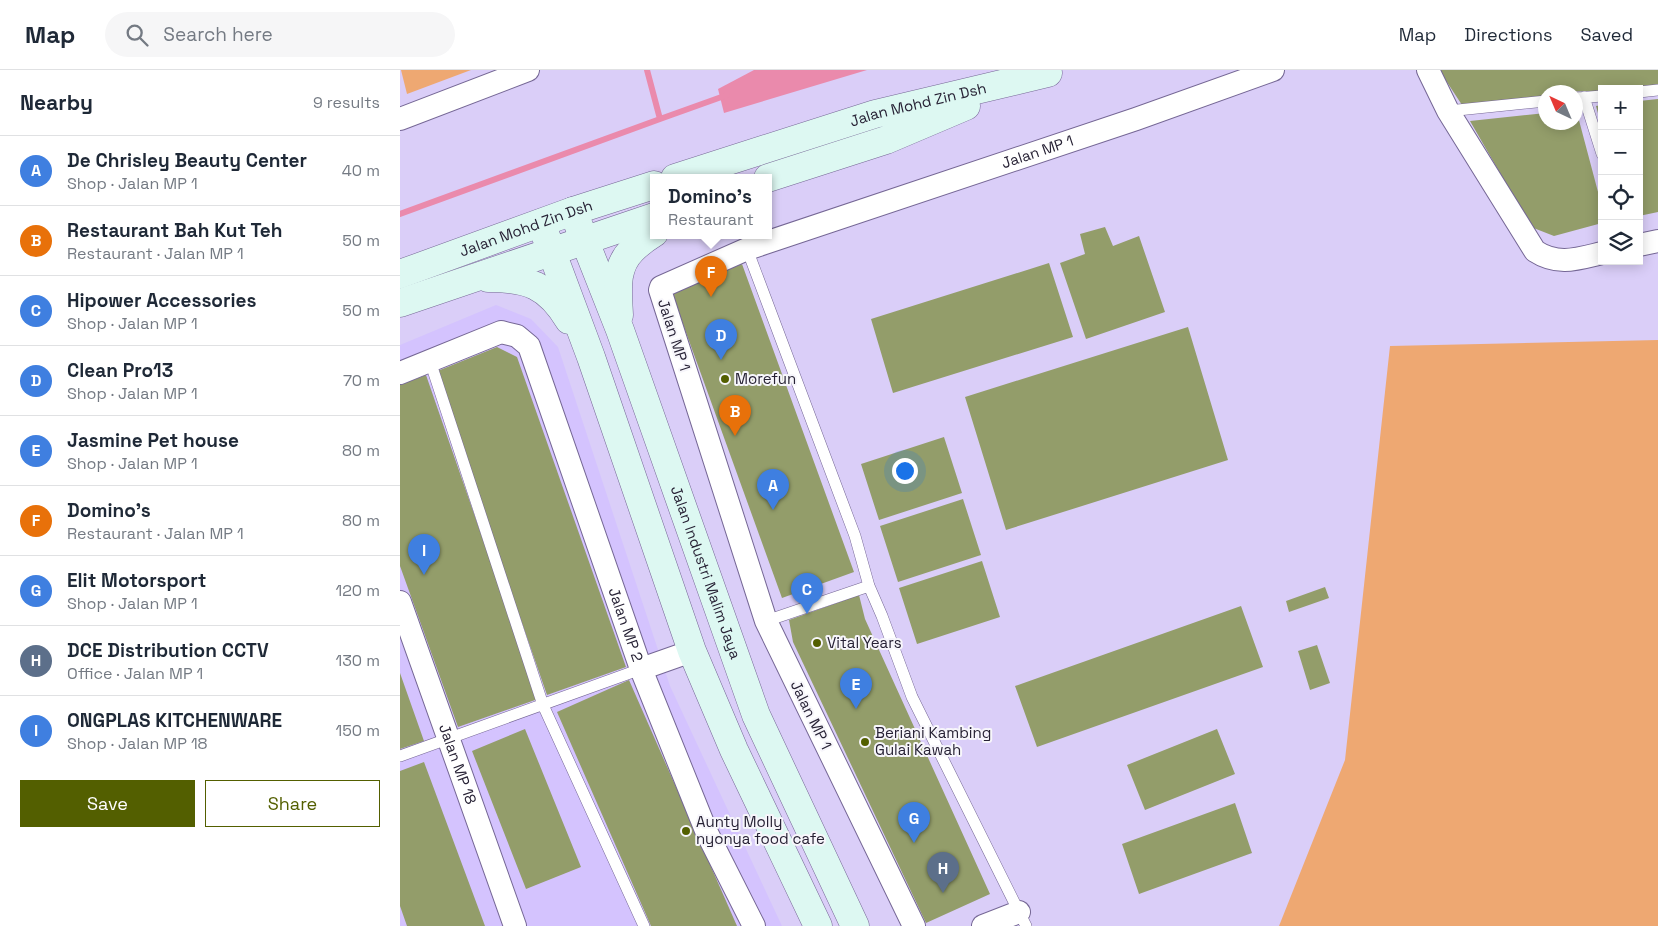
<!DOCTYPE html>
<html lang="en">
<head>
<meta charset="utf-8">
<style>
	body { margin:0; font-family:"Space Grotesk",sans-serif; background:#f6f6f7; color:#1f2937 }
	.controls { position:absolute; right:15px; top:15px; display:grid; overflow:hidden; border-radius:0px; box-shadow:0 2px 12px #0003 }
	.controls button { width:45px; height:45px; display:grid; place-items:center; padding:0; border:0; border-bottom:1px solid #e0e1e3; background:#fff; color:#1f2937; font:25px sans-serif }
	.compass { position:absolute; left:1138px; top:15px; width:45px; height:45px; border-radius:50%; background:#fff; box-shadow:0 2px 12px #0003; rotate:316deg }
	.you { position:absolute; left:504px; top:400px; width:18px; height:18px; margin:-12px; border:4px solid #fff; border-radius:50%; background:#1a73e8; box-shadow:0 0 0 8px #1a73e833 }
	.badge { display:grid; place-items:center; width:32px; height:32px; border-radius:50%; background:#535f00; color:#fff; font-size:16px; font-weight:700 }
	.pin { position:absolute; translate:-50% -41px; filter:drop-shadow(0 1px 2px #0008) }
	.pin::after { content:''; position:absolute; top:26px; width:18px; height:15px; background:inherit; clip-path:polygon(0 0,100% 0,50% 100%) }
	.popup { position:absolute; left:250px; top:104px; width:122px; height:65px; box-sizing:border-box; display:grid; place-content:center; border-radius:0px; background:#fff; filter:drop-shadow(0 1px 4px #0005); font-size:16px; white-space:nowrap; color:#747a83 }
	.popup b { font-size:19px; color:#1f2937 }
	.popup::after { content:''; position:absolute; left:50%; top:100%; margin-left:-10px; border:10px solid transparent; border-top-color:#fff }
	.list { margin:0; padding:0; list-style:none }
	h2 { display:flex; justify-content:space-between; align-items:center; height:65px; margin:0; padding:0 20px; font-size:21px }
	h2 small { font-size:16px; font-weight:400; color:#747a83 }
	.list li { display:grid; grid-template-columns:32px 1fr auto; gap:15px; align-items:center; box-sizing:border-box; height:70px; padding:0 20px; border-top:1px solid #e0e1e3 }
	.list b { display:block; font-size:19px; white-space:nowrap }
	.list p { margin:0; font-size:16px; white-space:nowrap; color:#747a83 }
	.list em { font-size:16px; font-style:normal; color:#747a83 }
	.actions { display:flex; gap:10px; padding:15px 20px }
	.actions a { flex:1; padding:11px 0; border:1px solid #535f00; border-radius:0px; text-align:center; font-size:18px; color:#535f00 }
	.actions .main { background:#535f00; color:#fff }
	.icon { flex:none; width:28px; height:28px; fill:none; stroke:currentColor; stroke-width:2; stroke-linecap:round; stroke-linejoin:round }
	.map { position:relative; flex:none; width:1258px; height:856px; overflow:hidden }
	header { display:flex; align-items:center; gap:30px; box-sizing:border-box; height:70px; padding:0 25px; background:#fff; border-bottom:1px solid #e0e1e3 }
	header strong { font-size:24px }
	nav { display:flex; gap:28px; margin-inline-start:auto; font-size:18px }
	.search { width:350px; height:45px; background:#f6f6f7; display:flex; align-items:center; gap:12px; box-sizing:border-box; padding:0 18px; border-radius:28px; color:#747a83; font-size:19px }
	main { display:flex }
	aside { flex:1; background:#fff }
	.map>svg:first-child { display:block }
	.built { fill:#d4c3fe }
	.green { fill:#eea872 }
	.water { fill:#ea8aac }
	.lines { fill:none; stroke-linecap:round; stroke-linejoin:round }
	.stream { stroke:#ea8aac; stroke-width:6 }
	.building { fill:#939d6a }
	.lane-casing { stroke:#756795; stroke-width:12 }
	.street-casing { stroke:#756795; stroke-width:24 }
	.secondary-casing { stroke:#756795; stroke-width:29 }
	.lane { stroke:#fff; stroke-width:11 }
	.street { stroke:#fff; stroke-width:22 }
	.secondary { stroke:#ddf8f2; stroke-width:28 }
	.poi-dot { fill:#535f00; stroke:#f7f6fb; stroke-width:2 }
	.labels { text-anchor:middle; stroke-width:4; stroke-linejoin:round; paint-order:stroke }
	.street-label { font-size:15px; fill:#272235; stroke:#f7f6fb }
	.poi-label { font-size:15px; fill:#272235; stroke:#f7f6fb; text-anchor:start }
</style>
</head>
<body>
<header>
<strong>Map</strong>
<div class="search"><svg class="icon" aria-label="search" viewBox="0 0 24 24"><circle cx="10" cy="10" r="6"/><path d="M15 15l6 6"/></svg>Search here</div>
<nav><a>Map</a><a>Directions</a><a>Saved</a></nav>
</header>
<main>
<aside>
<h2>Nearby<small>9 results</small></h2>
<ul class="list">
<li><span class="badge" style="background:#3f7fe0">A</span><div><b>De Chrisley Beauty Center</b><p>Shop · Jalan MP 1</p></div><em>40 m</em></li>
<li><span class="badge" style="background:#e8710a">B</span><div><b>Restaurant Bah Kut Teh</b><p>Restaurant · Jalan MP 1</p></div><em>50 m</em></li>
<li><span class="badge" style="background:#3f7fe0">C</span><div><b>Hipower Accessories</b><p>Shop · Jalan MP 1</p></div><em>50 m</em></li>
<li><span class="badge" style="background:#3f7fe0">D</span><div><b>Clean Pro13</b><p>Shop · Jalan MP 1</p></div><em>70 m</em></li>
<li><span class="badge" style="background:#3f7fe0">E</span><div><b>Jasmine Pet house</b><p>Shop · Jalan MP 1</p></div><em>80 m</em></li>
<li><span class="badge" style="background:#e8710a">F</span><div><b>Domino's</b><p>Restaurant · Jalan MP 1</p></div><em>80 m</em></li>
<li><span class="badge" style="background:#3f7fe0">G</span><div><b>Elit Motorsport</b><p>Shop · Jalan MP 1</p></div><em>120 m</em></li>
<li><span class="badge" style="background:#5c6f8a">H</span><div><b>DCE Distribution CCTV</b><p>Office · Jalan MP 1</p></div><em>130 m</em></li>
<li><span class="badge" style="background:#3f7fe0">I</span><div><b>ONGPLAS KITCHENWARE</b><p>Shop · Jalan MP 18</p></div><em>150 m</em></li>
</ul>
<div class="actions"><a class="main">Save</a><a>Share</a></div>
</aside>
<div class="map">
<svg width="1258" height="856" viewBox="0 0 1258 856">
	<rect width="100%" height="100%" fill="#dacef8"/>
	<path class="built" d="M96,235L131,249L158,277L270,616L382,856H0V275Z"/>
	<path class="green" d="M1,0H71L7,24Z
		M1258,270V856H879L945,690L990,276Z"/>
	<path class="water" d="M354,0H467L324,43L318,19Z"/>
	<g class="lines">
		<path class="stream" d="M260,49L327,25
			M0,144L260,49L247,0"/>
	</g>
	<path class="building" d="M1039,0H1258V16L1225,19H1202V21L1146,22V26L1062,35Z
		M1258,29V142L1239,146V31Z
		M1202,35V54H1201L1196,36Z
		M1176,39L1202,137V153L1154,166L1131,157L1070,51L1146,43V52H1176Z
		M705,157L713,176L739,166L765,242L686,269L660,193L685,184L680,164Z
		M649,193L673,267L493,323L471,249Z
		M342,194L454,502L382,528L271,221Z
		M788,257L828,390L606,460L565,327Z
		M97,277L117,287L226,597L147,625L35,302Z
		M26,305L138,629L58,657L0,496V315Z
		M544,367L562,423L479,450L461,394Z
		M563,429L581,485L498,512L480,456Z
		M582,491L600,547L517,574L499,518Z
		M925,517L929,528L889,542L886,531Z
		M459,525L465,549L590,824L526,853L393,572L389,550Z
		M841,536L863,597L637,677L615,616Z
		M917,575L930,613L910,620L898,581Z
		M0,603L24,671L0,679Z
		M229,610L337,856H251L157,642Z
		M125,659L181,797L126,819L72,681Z
		M817,659L835,704L745,740L727,695Z
		M24,692L85,856H7L0,836V701Z
		M835,733L852,783L739,824L722,774Z"/>
	<g class="lines">
		<defs>
			<path id="lane" d="M1239,22L1258,20
				M1184,27L1202,84
				M1176,28L1202,26
				M1048,41L1146,31
				M347,179L455,466L469,516L482,546L512,627L626,856
				M30,291L143,635L244,856
				M366,551L469,516
				M0,686L241,599"/>
			<g id="street">
				<path d="M1028,0L1048,41L1135,181C1158,196 1177,189 1202,183"/>
				<path d="M0,49L128,0"/>
				<path d="M1239,175L1258,171"/>
				<path id="s1" d="M0,303L101,262L117,266L129,276L241,599L307,763L354,856"/>
				<path id="s2" d="M0,532L115,856"/>
				<path d="M241,599L292,581"/>
				<path id="s3" d="M514,856L366,551L260,220L261,217L347,179L736,49L873,0"/>
				<path d="M583,856L619,842"/>
			</g>
			<g id="secondary">
				<path id="s4" d="M275,108L475,44L648,3"/>
				<path d="M368,108L486,70L566,36"/>
				<path id="s5" d="M173,141L220,260L356,645L455,856"/>
				<path d="M141,153L191,287L292,581L334,680L418,856"/>
				<path id="s6" d="M0,204L173,141L254,115"/>
				<path d="M88,208C128,208 148,215 169,250"/>
				<path d="M0,233L254,147"/>
				<path d="M219,245C218,222 214,198 232,180C238,174 246,168 254,163"/>
			</g>
		</defs>
		<use href="#lane" class="lane-casing"/>
		<use href="#street" class="street-casing"/>
		<use href="#secondary" class="secondary-casing"/>
		<use href="#lane" class="lane"/>
		<use href="#street" class="street"/>
		<use href="#secondary" class="secondary"/>
	</g>
	<g class="poi-dot">
		<circle cx="325" cy="309" r="5"/>
		<circle cx="417" cy="573" r="5"/>
		<circle cx="465" cy="672" r="5"/>
		<circle cx="286" cy="761" r="5"/>
	</g>
	<g class="labels">
		<g class="street-label">
			<text dy="5" stroke="none"><textPath href="#s4" startOffset="254">Jalan Mohd Zin Dsh</textPath></text>
			<text dy="5" stroke="none"><textPath href="#s3" startOffset="1090">Jalan MP 1</textPath></text>
			<text dy="5" stroke="none"><textPath href="#s6" startOffset="134">Jalan Mohd Zin Dsh</textPath></text>
			<text transform="translate(274 265) rotate(72)" y="5">Jalan MP 1</text>
			<text dy="5" stroke="none"><textPath href="#s5" startOffset="385">Jalan Industri Malim Jaya</textPath></text>
			<text dy="5" stroke="none"><textPath href="#s1" startOffset="436">Jalan MP 2</textPath></text>
			<text transform="translate(411 645) rotate(64)" y="5">Jalan MP 1</text>
			<text dy="5" stroke="none"><textPath href="#s2" startOffset="172">Jalan MP 18</textPath></text>
		</g>
		<g class="poi-label">
			<text x="335" y="314">Morefun</text>
			<text x="427" y="578">Vital Years</text>
			<text x="475" y="668">Beriani Kambing<tspan x="475" dy="17">Gulai Kawah</tspan></text>
			<text x="296" y="757">Aunty Molly<tspan x="296" dy="17">nyonya food cafe</tspan></text>
		</g>
	</g>
</svg>
<div class="controls">
<button>+</button>
<button>−</button>
<button><svg class="icon" aria-label="locate" viewBox="0 0 24 24"><circle cx="12" cy="12" r="6"/><path d="M12 2v4M12 18v4M2 12h4M18 12h4"/></svg></button>
<button><svg class="icon" aria-label="layers" viewBox="0 0 24 24"><path d="M12 4l9 5-9 5-9-5zM3 14l9 5 9-5"/></svg></button>
</div>
<svg class="compass" viewBox="-18 -18 36 36"><path d="M0-13l5 13h-10z" fill="#e53935"/><path d="M0 13l5-13h-10z" fill="#747a83"/></svg>
<div class="you"></div>
<div class="pin badge" style="left:373px;top:440px;background:#3f7fe0">A</div>
<div class="pin badge" style="left:335px;top:366px;background:#e8710a">B</div>
<div class="pin badge" style="left:407px;top:544px;background:#3f7fe0">C</div>
<div class="pin badge" style="left:321px;top:290px;background:#3f7fe0">D</div>
<div class="pin badge" style="left:456px;top:639px;background:#3f7fe0">E</div>
<div class="pin badge" style="left:311px;top:227px;background:#e8710a">F</div>
<div class="popup"><b>Domino's</b>Restaurant</div>
<div class="pin badge" style="left:514px;top:773px;background:#3f7fe0">G</div>
<div class="pin badge" style="left:543px;top:823px;background:#5c6f8a">H</div>
<div class="pin badge" style="left:24px;top:505px;background:#3f7fe0">I</div>
</div>
</main>
</body>
</html>
